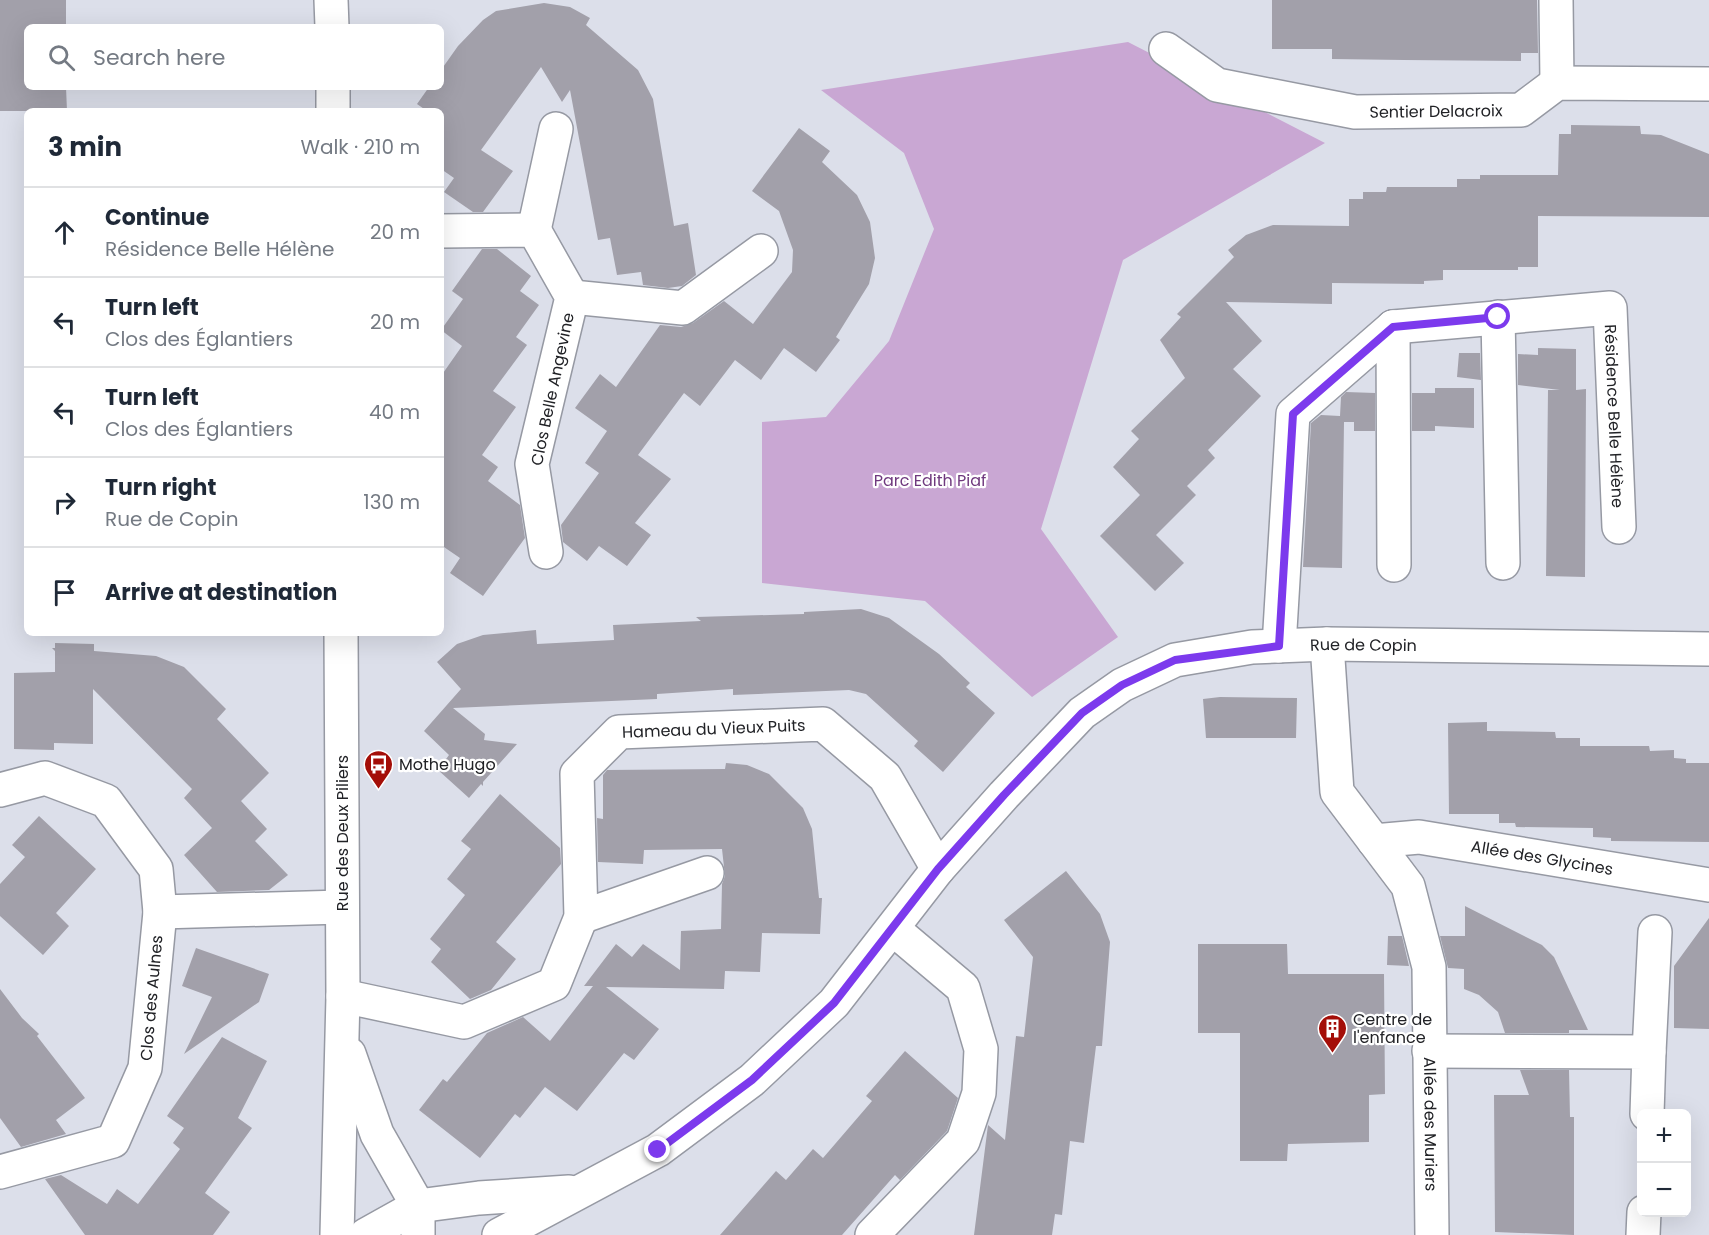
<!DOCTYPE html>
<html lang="en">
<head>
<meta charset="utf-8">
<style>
	body { margin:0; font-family:Poppins,sans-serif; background:#f2f2f3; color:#1f2937 }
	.controls { position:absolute; right:18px; bottom:18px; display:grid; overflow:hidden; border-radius:9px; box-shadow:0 6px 24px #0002 }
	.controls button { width:54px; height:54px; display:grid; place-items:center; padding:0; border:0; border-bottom:2px solid #e0e1e3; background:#fff; color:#1f2937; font:30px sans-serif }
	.stop { position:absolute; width:18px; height:18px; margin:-14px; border:4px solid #7c3aed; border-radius:50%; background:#fff }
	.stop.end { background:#7c3aed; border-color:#fff; box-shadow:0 2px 6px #0008 }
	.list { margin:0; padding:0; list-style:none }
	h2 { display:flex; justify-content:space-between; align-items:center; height:78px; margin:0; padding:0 24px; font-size:26px }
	h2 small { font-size:20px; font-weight:400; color:#747a83 }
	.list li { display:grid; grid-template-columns:39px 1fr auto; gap:18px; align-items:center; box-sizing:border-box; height:90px; padding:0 24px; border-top:2px solid #e0e1e3 }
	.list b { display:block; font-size:22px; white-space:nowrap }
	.list p { margin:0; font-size:20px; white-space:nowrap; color:#747a83 }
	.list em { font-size:20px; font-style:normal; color:#747a83 }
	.icon { flex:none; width:33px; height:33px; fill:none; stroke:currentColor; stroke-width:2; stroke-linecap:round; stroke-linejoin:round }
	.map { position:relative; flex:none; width:1709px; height:1235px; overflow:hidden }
	.search { position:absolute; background:#fff; box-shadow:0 6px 24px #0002; left:24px; top:24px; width:420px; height:66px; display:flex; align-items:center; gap:15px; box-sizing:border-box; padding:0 21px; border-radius:9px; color:#747a83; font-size:22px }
	.panel { position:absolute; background:#fff; box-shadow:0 6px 24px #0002; left:24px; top:108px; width:420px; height:528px; border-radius:9px }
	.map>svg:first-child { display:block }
	.green { fill:#c9a7d3 }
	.building { fill:#a2a0aa }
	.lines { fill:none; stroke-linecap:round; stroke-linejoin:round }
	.minor-casing { stroke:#9699a3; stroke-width:36 }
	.minor { stroke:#fff; stroke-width:33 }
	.route { stroke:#7c3aed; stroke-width:8 }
	.labels { text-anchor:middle; stroke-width:4.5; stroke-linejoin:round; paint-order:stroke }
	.street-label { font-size:16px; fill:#212226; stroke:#fff }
	.park-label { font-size:16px; fill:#6f397e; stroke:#fff }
	.poi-label { font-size:16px; fill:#212226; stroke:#fff; text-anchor:start }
</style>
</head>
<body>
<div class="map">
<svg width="1709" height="1235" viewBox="0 0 1709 1235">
	<rect width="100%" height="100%" fill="#dcdfea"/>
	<path class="green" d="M1128,42L1325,143L1123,260L1041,529L1118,637L1032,697L925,601L762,583V422L826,417L889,341L934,229L904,153L821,90Z"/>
	<path class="building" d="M0,0H66V27H27V87H66L67,111H0Z
		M1272,0H1537L1538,53H1521V61L1404,60L1332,59V49H1272Z
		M544,3L570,7L590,18L586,25L638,70L653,99L674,226L688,223L696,275L682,286L668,288L643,285L641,272L617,275L610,238L598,240L570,90L562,102L541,67L481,150L513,171L483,212H473L444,192L454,178L441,169V111H427L417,104L429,87H441V70L458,46L483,20L496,11Z
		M1571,125L1640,126L1641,134L1661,135L1709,154V217L1538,216V267H1518V270H1443V280L1424,281V284L1332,283V304L1226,302L1262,341L1233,369L1261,396L1208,450L1215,458L1187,486L1196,495L1156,535L1184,563L1155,591L1100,536L1140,495L1113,467L1139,439L1131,431L1185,378L1160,340L1181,317L1177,314L1234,257L1228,250L1246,235L1273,225L1349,226V199H1363V192H1386L1387,187H1457V179H1480V175H1558L1559,134H1571Z
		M799,128L830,151L822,162L857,195L870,222L875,258L869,284L836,337L840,340L816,372L784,348L761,380L735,360L700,406L684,393L638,455L671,479L635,523L651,535L627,566L599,546L587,561L563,542L561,525L599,473L585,463L607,431L575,408L600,374L616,387L660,325L681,327L693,323L724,301L753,324L792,272L793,250L779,211L752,191Z
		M482,249H497L531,276L520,291L539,305L516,337L527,345L493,391L516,407L482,455L498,467L488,481L520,505L525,538L483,596L450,573L460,558L441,545V376L462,346L441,330L463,299L452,291Z
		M1538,348L1576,349V390L1586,389L1585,577L1546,576L1548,390H1560L1518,385V354L1538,355Z
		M1459,353H1480L1481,380L1457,377Z
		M1435,388H1474V428L1435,426V431H1412V393H1435Z
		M1346,392L1375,393V431H1354V422H1344L1342,568L1303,567L1311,423L1321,415L1340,416L1341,397Z
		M861,609L889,618L939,654L970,683L966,687L995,713L943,772L914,746L918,741L866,694L849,690L733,695V689L657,694V699L453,708L485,734L484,740L517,744L483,782V786L481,784L469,798L438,770L449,755L424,731L461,689L437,662L457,644L483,635L536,630L537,644L614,640L613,625L701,621L696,617L804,614V612Z
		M55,643L94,644V651L156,656L184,667L226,709L217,719L269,773L241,801L267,829L255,841L288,875L269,890L217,892L184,855L212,828L184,798L192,789L93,689V744L54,743V750L14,749V673L55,672V651L52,648H55Z
		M1220,697L1297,698L1296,738H1206L1203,699Z
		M1487,722V731L1555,732L1556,738H1580V746H1649L1650,751L1674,750V758L1686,759V763H1709V842L1611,841V838L1593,837V828L1516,827L1515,823H1499V814H1449L1448,723Z
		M726,763L747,765L769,774L803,808L812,829L819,898H822L820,934L762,933L760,972L725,971L724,989L606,987L659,1029L634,1060L624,1053L577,1111L545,1087L520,1118L515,1114L480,1158L419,1110L443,1079L447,1082L487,1033L523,1017L550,1041L593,986H584L616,944L632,957L643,944L680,970L681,931L721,929L722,884L725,876L722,849L644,850L643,864L598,862L597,818L603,819V775L607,770L725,769Z
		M500,794L560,848L561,864L496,942L516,959L491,990L470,999L431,962L441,949L430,939L465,895L447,879L471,849L461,841Z
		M39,816L96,869L56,913L69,926L43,955L0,916V884L25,857L12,845Z
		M1066,871L1100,914L1110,942L1102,1046H1096L1084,1143L1070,1141L1062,1215L1055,1214L1052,1235H974L988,1125L1005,1140L1016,1036L1024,1037L1033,957L1004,920Z
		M1465,906L1542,945L1554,957L1588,1030H1569V1033H1505L1498,1012L1479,995L1464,989V969L1448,968L1440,936H1465Z
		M1709,918V1029L1674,1028V966Z
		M1388,936H1402L1409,966L1387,965Z
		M1198,944H1287L1288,974H1384L1385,1094L1369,1095V1142L1288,1144L1287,1161H1240V1033H1198Z
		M196,948L269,974L259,1002L184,1054L212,997L182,986Z
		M0,989L22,1018L39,1034L37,1036L85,1098L56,1120L66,1134L21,1147L0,1118Z
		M222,1037L267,1061L238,1118L252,1128L205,1193L230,1212L213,1235H85L45,1179L61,1175L107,1204L117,1189L138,1204L180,1149L173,1143L184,1128L167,1116Z
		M905,1051L958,1098L947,1131L900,1180L895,1175L842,1235H720L776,1171L786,1180L813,1149L823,1158L872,1101L866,1096Z
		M1520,1070H1569L1570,1117H1574V1235L1495,1232L1494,1095H1529Z"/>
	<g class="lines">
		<defs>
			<g id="minor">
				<path d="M331,0L332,27"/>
				<path d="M1556,0L1557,83"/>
				<path id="s1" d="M1166,49L1217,85L1355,112L1521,110L1557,83L1709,84"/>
				<path d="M333,87V111"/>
				<path d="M534,230L556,129"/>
				<path d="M441,231L534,230L572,297L532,464L546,552"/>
				<path d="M572,297L683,308L761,251"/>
				<path d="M1498,317L1503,563"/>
				<path id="s2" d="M1393,327L1610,308L1619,527"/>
				<path d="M1393,327L1394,565"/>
				<path id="s3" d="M1327,644L1337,792L1408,886L1429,967L1432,1235"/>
				<path d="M1279,646L1293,414L1393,327"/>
				<path d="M0,790L45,778L106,801L156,869L160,912L145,1068L113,1141L0,1172"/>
				<path id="s4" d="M1374,841L1419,837L1709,885"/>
				<path d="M160,912L342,907"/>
				<path d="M581,917L707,873"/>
				<path id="s5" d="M343,996L464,1022L554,984L581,917L577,774L619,732L823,724L885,777L938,869"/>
				<path d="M1429,1051L1649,1052L1647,1114"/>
				<path d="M1649,1052L1655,932"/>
				<path d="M349,1054L377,1134L418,1206V1235"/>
				<path d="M337,1235L343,996L341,633"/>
				<path d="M366,1235L418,1206L479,1198L569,1192"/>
				<path id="s6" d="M499,1235L658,1150L752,1080L834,1003L938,869L1004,795L1082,713L1122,685L1175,660L1252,647L1327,644L1709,649"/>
				<path d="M872,1235L963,1141L979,1093L981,1049L963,988L893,929"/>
				<path d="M1643,1235L1644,1212"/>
			</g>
		</defs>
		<use href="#minor" class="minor-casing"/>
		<use href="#minor" class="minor"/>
	</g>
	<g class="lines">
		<path class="route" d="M658,1150L752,1080L834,1003L938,869L1004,795L1082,713L1122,685L1175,660L1279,646L1293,414L1393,327L1498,317"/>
	</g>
	<defs>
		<symbol id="bus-pin" viewBox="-11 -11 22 30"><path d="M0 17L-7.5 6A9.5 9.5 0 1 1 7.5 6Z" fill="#a40e08" stroke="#fff"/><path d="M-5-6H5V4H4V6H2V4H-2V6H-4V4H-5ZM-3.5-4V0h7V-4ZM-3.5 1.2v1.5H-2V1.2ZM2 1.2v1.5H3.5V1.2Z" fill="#fff"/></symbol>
		<symbol id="building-pin" viewBox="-11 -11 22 30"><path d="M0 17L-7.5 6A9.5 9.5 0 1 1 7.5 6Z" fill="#a40e08" stroke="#fff"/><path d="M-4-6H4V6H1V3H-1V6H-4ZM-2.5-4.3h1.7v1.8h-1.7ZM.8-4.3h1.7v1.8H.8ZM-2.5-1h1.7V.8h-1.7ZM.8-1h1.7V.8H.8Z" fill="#fff"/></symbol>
	</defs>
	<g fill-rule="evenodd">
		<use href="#bus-pin" x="362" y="748" width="33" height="45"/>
		<use href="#building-pin" x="1316" y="1012" width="33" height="45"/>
	</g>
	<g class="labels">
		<g class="street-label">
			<text dy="6" stroke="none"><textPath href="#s1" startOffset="284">Sentier Delacroix</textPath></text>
			<text transform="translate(552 389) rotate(-78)" y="6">Clos Belle Angevine</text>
			<text dy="6" stroke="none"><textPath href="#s2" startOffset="326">Résidence Belle Hélène</textPath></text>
			<text dy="6" stroke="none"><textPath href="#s6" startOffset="1089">Rue de Copin</textPath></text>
			<text dy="6" stroke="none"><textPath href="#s5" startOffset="591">Hameau du Vieux Puits</textPath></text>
			<text transform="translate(342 833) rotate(-90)" y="6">Rue des Deux Piliers</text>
			<text dy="6" stroke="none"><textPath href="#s4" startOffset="170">Allée des Glycines</textPath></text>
			<text transform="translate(151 998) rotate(-85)" y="6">Clos des Aulnes</text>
			<text dy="6" stroke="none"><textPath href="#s3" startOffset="507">Allée des Muriers</textPath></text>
		</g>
		<g class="park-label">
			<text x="930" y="486">Parc Edith Piaf</text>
		</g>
		<g class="poi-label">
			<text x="399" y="770">Mothe Hugo</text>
			<text x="1353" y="1025">Centre de<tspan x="1353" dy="18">l'enfance</tspan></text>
		</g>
	</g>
</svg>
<div class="controls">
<button>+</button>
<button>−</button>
</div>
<div class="stop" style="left:1498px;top:317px"></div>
<div class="stop end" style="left:658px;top:1150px"></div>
<div class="search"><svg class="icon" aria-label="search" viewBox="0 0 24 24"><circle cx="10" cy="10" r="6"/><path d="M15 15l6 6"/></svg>Search here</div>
<section class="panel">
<h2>3 min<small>Walk · 210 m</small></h2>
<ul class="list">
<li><svg class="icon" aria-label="ahead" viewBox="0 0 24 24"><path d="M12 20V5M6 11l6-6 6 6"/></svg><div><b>Continue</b><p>Résidence Belle Hélène</p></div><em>20 m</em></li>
<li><svg class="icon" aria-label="left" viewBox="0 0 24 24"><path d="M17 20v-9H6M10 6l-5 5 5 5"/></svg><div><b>Turn left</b><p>Clos des Églantiers</p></div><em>20 m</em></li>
<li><svg class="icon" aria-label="left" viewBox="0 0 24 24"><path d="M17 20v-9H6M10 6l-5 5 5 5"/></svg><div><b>Turn left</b><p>Clos des Églantiers</p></div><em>40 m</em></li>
<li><svg class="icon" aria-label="right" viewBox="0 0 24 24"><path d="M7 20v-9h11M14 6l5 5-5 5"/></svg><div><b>Turn right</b><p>Rue de Copin</p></div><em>130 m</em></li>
<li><svg class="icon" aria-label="arrive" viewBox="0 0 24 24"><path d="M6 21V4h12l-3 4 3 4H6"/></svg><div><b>Arrive at destination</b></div></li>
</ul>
</section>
</div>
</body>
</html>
